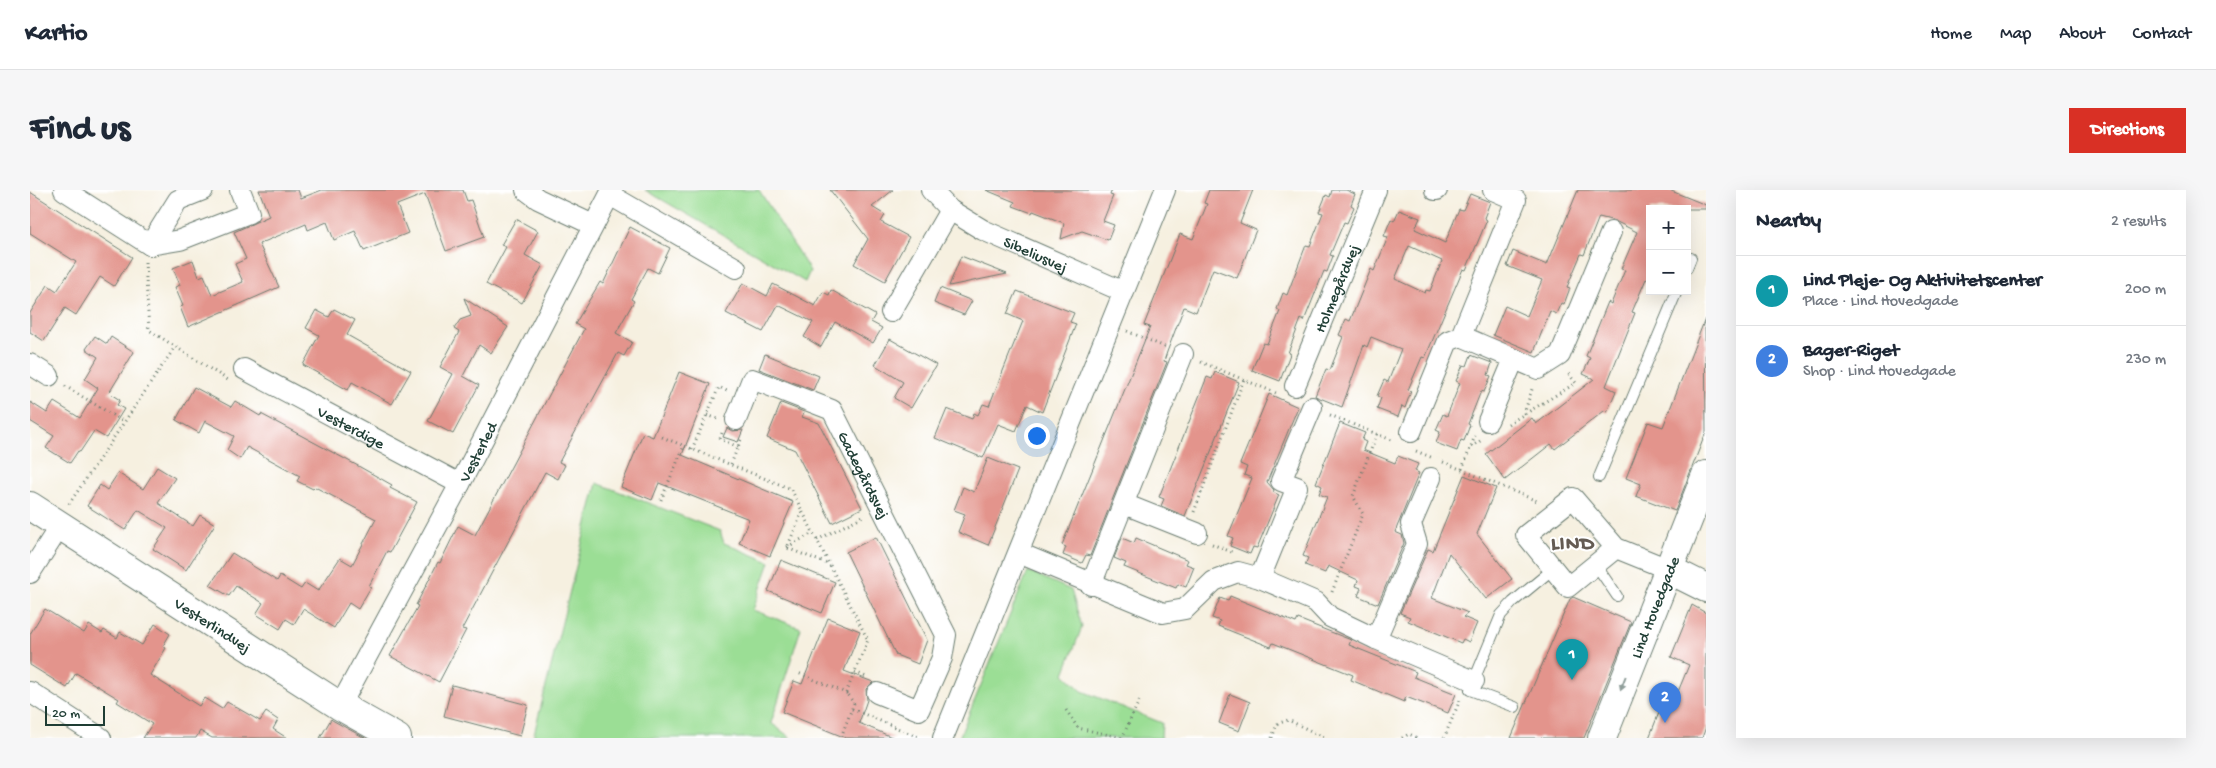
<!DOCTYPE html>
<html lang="en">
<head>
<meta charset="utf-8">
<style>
	body { margin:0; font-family:"Gochi Hand",sans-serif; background:#f6f6f7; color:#1f2937 }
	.controls { position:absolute; right:15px; top:15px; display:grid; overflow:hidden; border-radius:0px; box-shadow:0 5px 20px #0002 }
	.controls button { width:45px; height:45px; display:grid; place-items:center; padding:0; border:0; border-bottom:1px solid #e0e1e3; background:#fff; color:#1f2937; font:25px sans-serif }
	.scale { position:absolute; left:15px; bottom:12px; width:60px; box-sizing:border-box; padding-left:5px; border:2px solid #1f3d34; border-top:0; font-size:14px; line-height:18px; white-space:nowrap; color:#1f3d34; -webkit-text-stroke:4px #fff; paint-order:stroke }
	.you { position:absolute; left:1006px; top:245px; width:18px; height:18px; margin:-12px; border:4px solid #fff; border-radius:50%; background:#1a73e8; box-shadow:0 0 0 8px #1a73e833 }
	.badge { display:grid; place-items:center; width:32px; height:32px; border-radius:50%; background:#d93025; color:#fff; font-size:16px; font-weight:700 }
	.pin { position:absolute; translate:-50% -41px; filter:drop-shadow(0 1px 2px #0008) }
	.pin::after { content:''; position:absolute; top:26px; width:18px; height:15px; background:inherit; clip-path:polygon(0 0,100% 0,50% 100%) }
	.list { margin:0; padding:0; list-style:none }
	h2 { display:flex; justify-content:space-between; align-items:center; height:65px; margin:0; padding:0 20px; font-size:21px }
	h2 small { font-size:16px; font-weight:400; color:#747a83 }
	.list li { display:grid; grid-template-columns:32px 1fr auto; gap:15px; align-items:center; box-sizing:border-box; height:70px; padding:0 20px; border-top:1px solid #e0e1e3 }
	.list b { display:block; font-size:19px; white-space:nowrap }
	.list p { margin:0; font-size:16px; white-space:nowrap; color:#747a83 }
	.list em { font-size:16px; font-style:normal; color:#747a83 }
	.map { position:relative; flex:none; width:1676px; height:548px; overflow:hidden; border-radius:0px }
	header { display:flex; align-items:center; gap:30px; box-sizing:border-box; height:70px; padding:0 25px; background:#fff; border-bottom:1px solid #e0e1e3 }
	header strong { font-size:24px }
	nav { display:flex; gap:28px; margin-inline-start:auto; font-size:18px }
	.intro { display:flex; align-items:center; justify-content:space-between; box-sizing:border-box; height:120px; padding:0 30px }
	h1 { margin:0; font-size:35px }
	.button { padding:12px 22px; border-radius:0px; background:#d93025; color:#fff; font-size:18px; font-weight:700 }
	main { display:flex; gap:30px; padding:0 30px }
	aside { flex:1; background:#fff; border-radius:0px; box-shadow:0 5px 20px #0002 }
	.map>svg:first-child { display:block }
	.green { fill:#9bde95; stroke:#5d8e64 }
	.building { fill:#e3948c; fill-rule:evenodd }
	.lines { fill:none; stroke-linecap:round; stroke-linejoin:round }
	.lane-casing { stroke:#6a7c70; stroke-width:12 }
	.street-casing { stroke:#6a7c70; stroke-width:22 }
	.secondary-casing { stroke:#6a7c70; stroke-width:30 }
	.path { stroke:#6a7c70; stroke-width:3; stroke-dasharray:1 4; stroke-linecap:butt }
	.lane { stroke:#fff; stroke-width:10 }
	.street { stroke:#fff; stroke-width:20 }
	.secondary { stroke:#fff; stroke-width:28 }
	.oneway { fill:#8f9e9a }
	.labels { text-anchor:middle; stroke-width:4; stroke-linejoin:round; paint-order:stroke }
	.street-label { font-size:16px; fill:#1f3d34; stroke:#fff }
	.district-label { font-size:21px; font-weight:bold; letter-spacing:1px; fill:#645b53; stroke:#fff }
</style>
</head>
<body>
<header>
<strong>Kartio</strong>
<nav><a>Home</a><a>Map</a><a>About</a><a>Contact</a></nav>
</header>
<div class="intro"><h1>Find us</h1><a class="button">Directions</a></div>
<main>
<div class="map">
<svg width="1676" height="548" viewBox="0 0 1676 548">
	<rect width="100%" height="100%" fill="#fff"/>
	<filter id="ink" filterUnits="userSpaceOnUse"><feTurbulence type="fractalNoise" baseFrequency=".02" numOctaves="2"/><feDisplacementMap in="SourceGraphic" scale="10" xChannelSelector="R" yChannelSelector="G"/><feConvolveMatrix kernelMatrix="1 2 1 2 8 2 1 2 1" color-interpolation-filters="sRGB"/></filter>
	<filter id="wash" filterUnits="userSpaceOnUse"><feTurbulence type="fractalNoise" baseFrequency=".0096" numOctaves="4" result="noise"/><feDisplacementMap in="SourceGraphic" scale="20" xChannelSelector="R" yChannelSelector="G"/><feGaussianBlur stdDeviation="1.12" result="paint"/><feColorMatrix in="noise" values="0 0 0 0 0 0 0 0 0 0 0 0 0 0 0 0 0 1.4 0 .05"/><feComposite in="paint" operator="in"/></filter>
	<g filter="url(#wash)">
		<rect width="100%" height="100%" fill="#f6f0e0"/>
		<path class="green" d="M615,0H729L780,81L775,92Z
			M567,293L690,341L694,353L740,372L723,420L771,438L741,533L761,548H503Z
			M998,381L1041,400L1052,437L1034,484L1052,501L1132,533L1131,548H929Z"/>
		<g id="blocks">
			<path class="building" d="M229,0H268L271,8L292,0H433L437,11L441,10L454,47L416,61L395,4L367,15L378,43L334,61L325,41L304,50L297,32L278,40L276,34L229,54L249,97L158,137L150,117L153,116L145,97L150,95L143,78L163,70L169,87L174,85L182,105L213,92L205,74L216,69L204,42L239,26Z
				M800,0H863L842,17L855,25L851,32L879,47L855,91L824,74L838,49Z
				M956,0H1082L1080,5L1083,6L1073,31L1084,35L1078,50L1052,41L1031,49L1034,33L1003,21L1002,23L983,16L985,12Z
				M1179,0H1223L1210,33L1226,40L1207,88L1183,79L1166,122L1154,117L1137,162L1134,171L1137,172L1060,366L1056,365L1052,373L1033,365L1036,357L1032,355L1120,137L1114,135L1150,44L1163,49L1177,14L1174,13Z
				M1302,0H1316L1325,4L1321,15L1324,17L1317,33L1314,32L1300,65L1303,66L1297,82L1294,81L1274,131L1271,129L1258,163L1260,164L1250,191L1222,180L1233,153L1237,154L1250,121L1247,119L1253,103L1257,105L1276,55L1280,56L1293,23L1289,22L1296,5L1300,7Z
				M1548,0H1639L1676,15V19H1620V91L1616,89L1602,122L1605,123L1576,196L1586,201L1577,222L1574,221L1525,259L1521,254L1475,290L1456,264L1502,228L1506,234L1564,189L1553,184L1560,168L1556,166L1578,112L1581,114L1595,80L1591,79L1607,42L1585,31L1569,27L1554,65L1551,64L1537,97L1540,98L1534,114L1531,113L1526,124L1520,121L1504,162L1463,145L1475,116L1497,126L1512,90L1477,76L1483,61L1517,75Z
				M0,2L102,67L84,96L70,87L46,125L35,118L14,151L0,142V123L18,95L27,101L46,72L0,43Z
				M1440,4L1460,12L1454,28L1457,30L1436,80L1433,79L1395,168L1392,167L1378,200L1381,201L1375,218L1372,216L1368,227L1347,219L1351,208L1347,206L1354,190L1358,192L1371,159L1341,147L1337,157L1334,155L1312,217L1285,206L1296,179L1300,180L1313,147L1309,145L1316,129L1320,131L1341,79L1344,81L1358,47L1354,46L1361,29L1364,31L1369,20L1390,28L1385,39L1415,53L1429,19L1433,20ZM1379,56L1412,71L1400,101L1396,100L1395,103L1365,89Z
				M486,29L508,41L495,65L513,75L492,113L456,94L476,57L471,55Z
				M600,37L640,58L628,83L618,78L601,109L604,111L586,143L602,152L594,166L588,163L529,272L535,275L528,289L515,282L432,439L436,440L409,492L360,466L388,416L386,415L408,372L410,373L428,336L445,345L554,139L545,134L570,92L573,94Z
				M931,66L977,84L919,96Z
				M713,93L737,106L743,94L785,116L793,102L799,105L801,100L845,125L841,132L852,138L843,153L805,132L791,157L774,147L783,132L748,115L733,142L696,123Z
				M910,98L942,111L934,125L904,113Z
				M987,101L1044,123L1040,132L1046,134L1012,222L997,215L986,241L968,234L953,268L905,248L917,219L942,229L944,223L948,225L953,214L959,216L993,131L977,124Z
				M434,108L478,137L461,163L449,155L433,186L449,195L423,244L398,231L423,184L410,177L429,142L424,139L430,130L441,126Z
				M304,119L325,130L317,145L381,181L362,214L322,192L318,200L273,175L289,145L276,138L286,120L299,127Z
				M1675,129L1676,242L1645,321L1606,306L1611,294L1596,288L1618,232L1633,237Z
				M65,146L77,154L81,147L104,162L79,203L90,210L87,215L94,219L76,248L64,241L50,262L48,261L40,273L16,258L24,246L0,231V212L17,223L24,212L50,228L68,198L55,189L68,167L56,159Z
				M860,149L906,175L881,218L864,208L873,192L845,175Z
				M735,164L789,186L783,200L729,179Z
				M1441,165L1462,173L1458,185L1461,186L1454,202L1451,201L1438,234L1440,235L1434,251L1431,250L1427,261L1406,253L1410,242L1406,240L1413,224L1417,226L1430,193L1426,191L1433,175L1437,176Z
				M649,182L680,194L652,265L763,312L740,366L709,353L719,329L629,293L622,310L591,297L613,243L623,247Z
				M1185,182L1209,192L1155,326L1131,316L1134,309L1129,307L1177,187L1182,189Z
				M164,197L201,217L205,211L230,226L231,224L330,277L362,295L360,298L387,312L360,362L357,361L339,396L341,397L328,419L319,413L304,438L273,419L264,434L256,429L250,439L226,424L233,413L206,396L199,406L180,395L202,363L247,391L250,386L271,399L275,393L288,401L310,368L322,375L346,329L285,297L283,299L267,291L270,286L217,257L210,269L197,260L204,246L175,231L169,243L146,230Z
				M1239,204L1268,217L1237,292L1244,300L1243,302L1249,305L1227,358L1223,357L1220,364L1200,356L1203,348L1198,346L1222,288L1214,285L1217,277L1210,274Z
				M751,213L774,222L772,227L789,233L832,318L802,333L765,260L737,248Z
				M1310,233L1335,243L1332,250L1336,252L1333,260L1365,273L1368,266L1388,274L1385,281L1389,283L1365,342L1372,345L1374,353L1348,414L1328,406L1331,398L1326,396L1328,390L1298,376L1295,383L1275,375L1278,368L1273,366L1297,307L1289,304L1292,296L1286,293Z
				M697,238L702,241L713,240L708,252L693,247Z
				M958,268L988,280L958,355L928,342L935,324L924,320L933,297L944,302Z
				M127,277L145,288L128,313L163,336L170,325L185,334L156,380L123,359L137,338L108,320L95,340L57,316L70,295L77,300L88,283L113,299Z
				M1434,285L1466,298L1447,344L1482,389L1456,409L1419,363L1402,408L1438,423L1433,427L1447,433L1439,452L1433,449L1431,453L1378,431L1380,427L1370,423L1398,359L1403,361Z
				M846,347L897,450L888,474L866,465L816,362Z
				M1092,348L1104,353L1106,348L1158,370L1156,374L1164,377L1156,397L1148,394L1146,398L1094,377L1096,373L1084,368Z
				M751,370L805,392L792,423L738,401Z
				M1200,406L1266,433L1268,429L1321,450L1319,455L1386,482L1384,487L1426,504L1418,523L1376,507L1374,512L1321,490L1323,485L1243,453L1241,457L1188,436L1190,431L1182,428L1190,408L1198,411Z
				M1543,407L1601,432L1554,548H1481L1540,409Z
				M1662,415L1676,423V537L1672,548H1619L1636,505L1645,509L1659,475L1641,467Z
				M15,419L54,443L59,435L72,443L74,440L87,448L90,442L112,455L125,434L140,444L133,456L136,458L120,485L169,516L174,508L192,519L197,512L230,531L236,522L248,530L243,539L257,548H182L170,541L166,548H113L122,534L87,512L89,509L46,483L37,498L0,475V444Z
				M798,428L830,441L814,481L843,492L836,499L837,510L829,533L864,548H816L752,522L764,491L772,494Z
				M422,495L498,515L490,546L414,526Z
				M1200,504L1220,512L1209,541L1189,533Z
				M301,529L302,530L335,548H290Z"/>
		</g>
	</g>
	<g filter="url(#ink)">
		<use href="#blocks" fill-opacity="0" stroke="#6a7c70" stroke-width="1"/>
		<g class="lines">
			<defs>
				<path id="lane" d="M1657,78L1661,68
					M1569,287L1647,101
					M1566,375L1587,406
					M1485,517L1440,500L1471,425L1483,412L1523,379"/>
				<g id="street">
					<path d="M34,0L120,55L150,50L219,23L210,0"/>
					<path d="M496,0L508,9L563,35"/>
					<path id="s1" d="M901,0L920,20L953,40L1094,102"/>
					<path d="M1405,0H1407"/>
					<path d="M580,5L706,78"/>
					<path d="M120,55L148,10L173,0"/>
					<path d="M861,122L920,20"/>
					<path d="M1431,146L1508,179L1530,165L1581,42"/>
					<path d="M0,174L19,186"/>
					<path id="s2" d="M214,179L430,294"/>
					<path id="s3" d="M1265,196L1346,0"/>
					<path id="s4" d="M706,230L722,189L802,220L916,445L912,468L889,520L847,503"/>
					<path d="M1458,231L1484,169"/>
					<path d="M1381,242L1418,151L1431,146L1486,10L1463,0"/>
					<path d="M1094,314L1167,343"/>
					<path d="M1586,358L1538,397L1496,345L1543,308L1586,358L1638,379"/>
					<path d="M989,363L1133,423L1155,419L1184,391L1208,382L1230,388L1286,412L1300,427L1346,449L1444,491"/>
					<path d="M0,383L30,336"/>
					<path d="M1230,388L1267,297L1251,291L1282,217"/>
					<path d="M1061,395L1153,164"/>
					<path d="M1346,449L1387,354L1381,334L1401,288"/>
					<path d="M0,502L71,548"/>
					<path id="s5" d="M310,516L430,294L582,0"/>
					<path d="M913,548L1135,0"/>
				</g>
				<g id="secondary">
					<path id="s6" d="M0,316L310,516L367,548"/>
					<path d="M1638,379L1676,398"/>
					<path id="s7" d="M1572,548L1676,285"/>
				</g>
			</defs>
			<use href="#lane" class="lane-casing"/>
			<use href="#street" class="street-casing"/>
			<use href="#secondary" class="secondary-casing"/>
			<path class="path" d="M115,72L119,140L198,190
				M1097,141L1135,157
				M1171,172L1246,203
				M35,196L94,232
				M1494,224L1503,196
				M677,225L688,229
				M1300,225L1364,251
				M1478,234L1546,193L1537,182
				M692,243L690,249L708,257
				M632,247L761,299L838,450L816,503L768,483
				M1441,257L1453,249
				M662,259L689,197L697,201
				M1386,261L1403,268
				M1413,272L1507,311
				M701,274L712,247
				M1432,279L1445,246
				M631,310L654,256
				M39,314L145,157
				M772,322L757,358L800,375
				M1164,322L1214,189
				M787,350L835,325
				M1182,354L1204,363
				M757,357L783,343
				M1302,402L1333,324L1323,306L1347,244
				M825,482L836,487
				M822,519L891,548
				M1036,520L1048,538L1093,548
				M813,542L824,513L816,503
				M1092,548L1109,511
				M1242,548L1247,534L1258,530L1296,548
				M1372,548L1379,544L1388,548
				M1414,548L1430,510"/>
			<use href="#lane" class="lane"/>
			<use href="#street" class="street"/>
			<use href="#secondary" class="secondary"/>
		</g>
		<defs><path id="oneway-solid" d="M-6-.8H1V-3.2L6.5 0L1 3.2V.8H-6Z" transform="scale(1.25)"/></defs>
		<use class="oneway" href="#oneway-solid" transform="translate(1593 493) rotate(111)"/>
	</g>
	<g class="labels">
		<g class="street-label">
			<text dy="6" stroke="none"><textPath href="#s1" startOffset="124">Sibeliusvej</textPath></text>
			<text dy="6" stroke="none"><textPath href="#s3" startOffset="106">Holmegårdvej</textPath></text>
			<text dy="6" stroke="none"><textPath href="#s2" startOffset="122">Vesterdige</textPath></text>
			<text dy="6" stroke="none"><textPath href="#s5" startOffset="289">Vesterled</textPath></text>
			<text dy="6" stroke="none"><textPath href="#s4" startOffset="202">Gadegårdsvej</textPath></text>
			<text dy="6" stroke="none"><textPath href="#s7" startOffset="141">Lind Hovedgade</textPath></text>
			<text dy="6" stroke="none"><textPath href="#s6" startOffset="218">Vesterlindvej</textPath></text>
		</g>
		<g class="district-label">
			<text x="1543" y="359">LIND</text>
		</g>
	</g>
</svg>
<div class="controls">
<button>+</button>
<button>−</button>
</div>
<div class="scale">20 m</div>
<div class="you"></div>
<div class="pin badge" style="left:1542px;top:490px;background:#0f9aa8">1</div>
<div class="pin badge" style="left:1635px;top:533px;background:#3f7fe0">2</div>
</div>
<aside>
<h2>Nearby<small>2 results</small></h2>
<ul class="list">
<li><span class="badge" style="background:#0f9aa8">1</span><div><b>Lind Pleje- Og Aktivitetscenter</b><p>Place · Lind Hovedgade</p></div><em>200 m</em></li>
<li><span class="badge" style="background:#3f7fe0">2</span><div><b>Bager-Riget</b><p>Shop · Lind Hovedgade</p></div><em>230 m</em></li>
</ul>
</aside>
</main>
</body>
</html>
